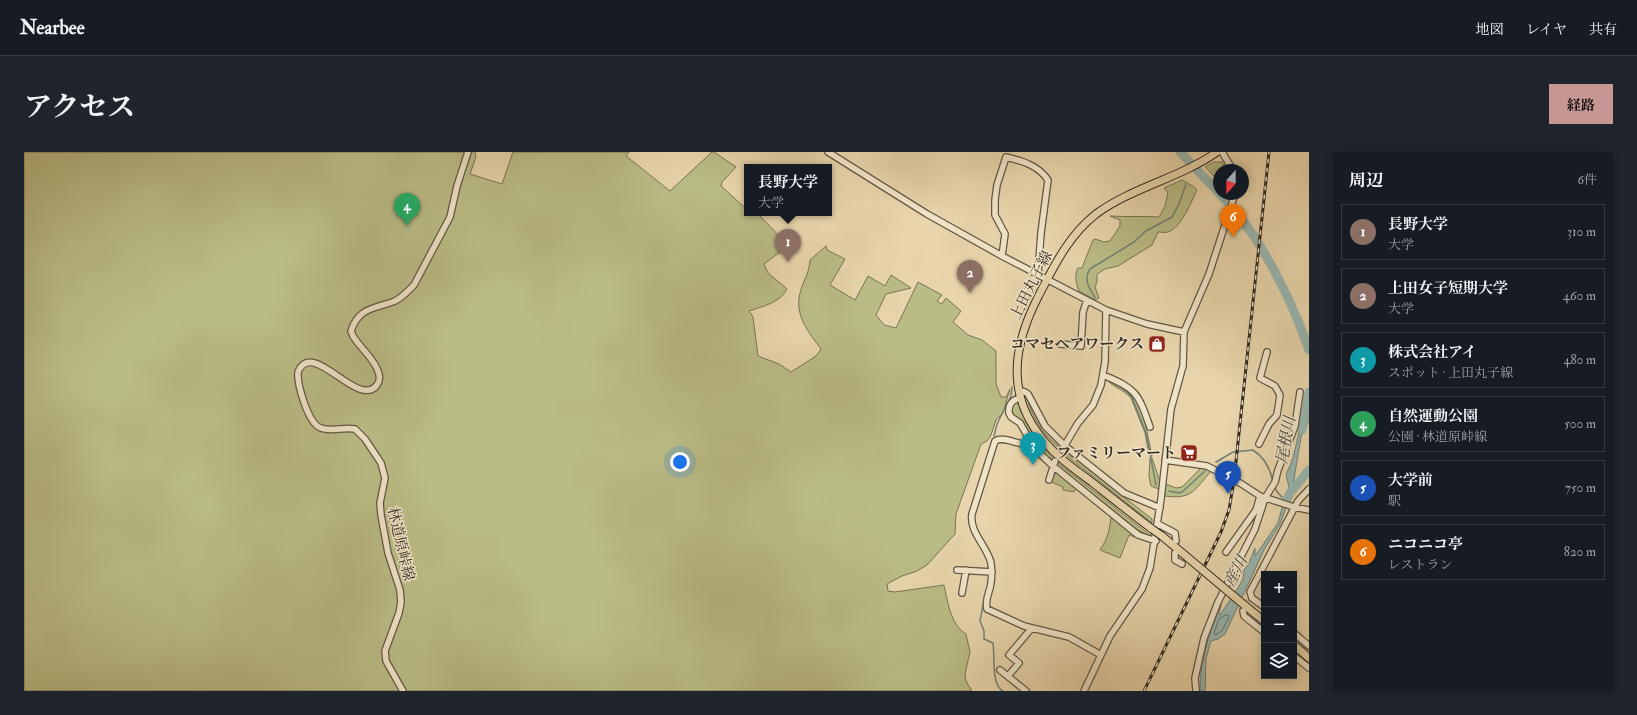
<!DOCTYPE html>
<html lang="ja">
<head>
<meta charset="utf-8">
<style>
	body { margin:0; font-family:"IM FELL Double Pica","Noto Serif JP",serif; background:#20242c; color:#f1f3f6 }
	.controls { position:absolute; right:12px; bottom:12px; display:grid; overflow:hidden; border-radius:0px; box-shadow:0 2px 10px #0003 }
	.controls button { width:36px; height:36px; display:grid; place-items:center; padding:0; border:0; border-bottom:1px solid #363941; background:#171b24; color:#f1f3f6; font:20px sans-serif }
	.compass { position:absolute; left:1189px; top:12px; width:36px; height:36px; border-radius:50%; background:#171b24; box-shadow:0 2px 10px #0003; rotate:201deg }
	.you { position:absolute; left:656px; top:310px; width:14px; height:14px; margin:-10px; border:3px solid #fff; border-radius:50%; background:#1a73e8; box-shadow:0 0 0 6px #1a73e833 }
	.badge { display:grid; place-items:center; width:26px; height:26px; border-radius:50%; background:#c59692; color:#fff; font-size:13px; font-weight:700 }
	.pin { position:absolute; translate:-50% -33px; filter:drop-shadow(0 1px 2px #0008) }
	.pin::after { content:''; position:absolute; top:21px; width:14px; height:12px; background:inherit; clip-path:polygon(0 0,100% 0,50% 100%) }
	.popup { position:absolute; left:720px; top:12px; width:88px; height:52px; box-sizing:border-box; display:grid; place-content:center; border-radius:0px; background:#171b24; filter:drop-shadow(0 1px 3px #0005); font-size:13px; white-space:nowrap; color:#9ea1a6 }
	.popup b { font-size:15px; color:#f1f3f6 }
	.popup::after { content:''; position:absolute; left:50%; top:100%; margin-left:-8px; border:8px solid transparent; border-top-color:#171b24 }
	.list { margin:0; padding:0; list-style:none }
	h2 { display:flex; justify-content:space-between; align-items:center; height:52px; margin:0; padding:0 16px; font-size:17px }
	h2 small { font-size:13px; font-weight:400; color:#9ea1a6 }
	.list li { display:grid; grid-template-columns:26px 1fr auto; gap:12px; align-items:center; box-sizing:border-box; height:56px; margin:0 8px 8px; padding:0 8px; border:1px solid #363941; border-radius:0px }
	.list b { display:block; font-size:15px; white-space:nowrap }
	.list p { margin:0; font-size:13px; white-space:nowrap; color:#9ea1a6 }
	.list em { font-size:13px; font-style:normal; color:#9ea1a6 }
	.icon { flex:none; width:22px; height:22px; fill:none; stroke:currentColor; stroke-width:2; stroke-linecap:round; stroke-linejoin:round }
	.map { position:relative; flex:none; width:1285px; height:539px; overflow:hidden; border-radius:0px }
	header { display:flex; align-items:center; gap:24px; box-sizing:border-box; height:56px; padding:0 20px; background:#171b24; border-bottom:1px solid #363941 }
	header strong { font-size:19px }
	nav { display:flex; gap:22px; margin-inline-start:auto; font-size:14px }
	.intro { display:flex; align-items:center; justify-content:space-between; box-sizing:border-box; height:96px; padding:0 24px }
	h1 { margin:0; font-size:28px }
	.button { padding:10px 18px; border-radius:0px; background:#c59692; color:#111; font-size:14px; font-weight:700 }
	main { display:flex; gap:24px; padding:0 24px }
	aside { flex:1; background:#171b24; border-radius:0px; box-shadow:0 2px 10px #0003 }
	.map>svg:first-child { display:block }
	.green { fill:#babc86; stroke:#787454 }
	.water { fill:#99b7b1; stroke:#718078 }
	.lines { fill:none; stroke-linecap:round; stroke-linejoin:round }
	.shore { stroke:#67726a; stroke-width:1 }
	.stream { stroke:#718078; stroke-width:1.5 }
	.river { stroke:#99b7b1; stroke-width:9 }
	.minor-tunnel { stroke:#c4b390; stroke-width:5.5; stroke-dasharray:5.5 3; stroke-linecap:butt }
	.minor-casing { stroke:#625745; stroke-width:8 }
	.major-casing { stroke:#352d23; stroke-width:9 }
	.minor { stroke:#f0e4c8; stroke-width:5.5 }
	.major { stroke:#e8d5ab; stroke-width:7 }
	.rail-casing { stroke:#352d23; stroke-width:3 }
	.rail { stroke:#f0e4c8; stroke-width:1.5; stroke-dasharray:4.5; stroke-linecap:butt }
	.major-bridge-casing { stroke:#352d23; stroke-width:9; stroke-linecap:butt }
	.major-bridge { stroke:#e8d5ab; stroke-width:7 }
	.labels { text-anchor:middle; stroke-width:3; stroke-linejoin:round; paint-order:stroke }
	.street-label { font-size:15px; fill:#352d23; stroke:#f0e4c8 }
	.poi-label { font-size:15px; font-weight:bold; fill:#352d23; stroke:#f0e4c8; text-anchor:end }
	.water-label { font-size:16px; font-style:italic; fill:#49493f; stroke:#f0e4c8 }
</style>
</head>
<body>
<header>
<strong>Nearbee</strong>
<nav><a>地図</a><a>レイヤ</a><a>共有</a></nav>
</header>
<div class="intro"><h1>アクセス</h1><a class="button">経路</a></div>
<main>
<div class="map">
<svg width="1285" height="539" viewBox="0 0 1285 539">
	<rect width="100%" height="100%" fill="#e8d5ab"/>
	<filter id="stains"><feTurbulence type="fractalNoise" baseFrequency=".005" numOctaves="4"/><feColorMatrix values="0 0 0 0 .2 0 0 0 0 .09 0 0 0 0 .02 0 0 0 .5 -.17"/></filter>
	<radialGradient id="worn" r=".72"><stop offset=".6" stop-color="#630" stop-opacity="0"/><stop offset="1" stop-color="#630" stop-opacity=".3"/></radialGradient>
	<path class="green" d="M0,0H451L452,5L446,22L478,32L489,0H605L602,4L646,39L688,0H690L712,15L698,30L697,34L719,54H723V61H733L762,91L759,98L740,112L744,121L763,137C756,151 739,154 725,159L729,165L734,204L755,212L767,220L792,204L797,197C785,181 770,163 776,141C779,128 785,123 786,108L802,94L803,98L821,107L806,133L831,148L844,124L861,134L867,123L887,136L862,142L852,163L860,173L872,176L894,130L918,143L913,149L918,152L922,146L937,159L929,170L944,183L958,188L972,199V232L977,245H982L986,237L979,261L972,268L967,283L963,289L957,292L932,362L931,382L903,413L893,419L878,424L863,432L864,439L871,440L920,433C924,450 926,472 942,482L946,500L941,522L942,529L948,539H0Z
		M1190,10H1198L1203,18H1195V29L1181,15Z
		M1158,28L1170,35L1173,38C1167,50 1158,75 1144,80C1141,81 1137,80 1134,80L1128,93L1094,114L1081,117L1073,122V130L1071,135L1075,146L1071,148L1055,139C1052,131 1050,124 1054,116H1058L1069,88L1071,87L1080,90L1086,89L1096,74V68L1086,64C1103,65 1119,64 1135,65L1141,54L1144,41L1140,36Z
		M1081,225L1111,243L1120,265L1128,304L1125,303L1121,281L1107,246C1099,237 1088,235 1081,226Z
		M1003,246L1006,249L1019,275L1034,292V295C1019,282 1008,266 1003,246Z
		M993,249C1001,271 1012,288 1028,305L1026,307C1017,301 986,264 987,254Z
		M1041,299L1128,367V371L1047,307L1040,301Z
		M1126,306H1128L1136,330L1135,337L1127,334L1125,324Z
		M1034,311L1126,383L1125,384L1113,377L1033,314Z
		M1178,315L1188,318C1171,337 1169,348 1141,344L1142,332L1152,336L1158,335Z
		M1032,320L1052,336L1050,340L1039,338V335L1027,330L1029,321Z
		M1087,363L1114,386L1105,383L1096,406L1076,398C1084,386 1086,377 1087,363Z"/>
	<path class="water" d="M1285,249V269L1277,285L1268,339L1256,372L1240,398L1201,482L1194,487L1187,489L1182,506L1181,539H1176C1176,508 1185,480 1197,453L1195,461L1196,463L1214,436L1219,427L1220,418L1225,411L1231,396V404L1254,371L1258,356L1263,345L1265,335L1262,323L1269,306L1277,272L1283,263Z"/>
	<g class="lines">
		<path class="shore" d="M1202,463H1204L1205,465L1198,479L1191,483L1190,481L1195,467Z"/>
		<path class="stream" d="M1071,146C1065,136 1059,127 1066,117L1110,90L1122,79L1148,65L1155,52L1162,32
			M1084,228L1098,236L1108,245L1122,281L1132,333
			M970,284L973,272L987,244L988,235
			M1192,310L1209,300L1229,298C1240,305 1245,314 1248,326
			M1251,336L1254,341L1262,349
			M1145,339L1155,341L1158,340L1181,319
			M960,448L956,469L960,479V487L969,491C971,504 967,533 979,539"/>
		<path class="river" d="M1156,0L1195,41
			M1196,42C1235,81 1267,146 1285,198
			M1278,278L1285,240
			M1262,349L1266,341L1285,318"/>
		<path class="minor-tunnel" d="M1220,457L1225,448
			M1275,505L1283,496"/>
		<defs>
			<path id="minor" d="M804,0L903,62L978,104L1082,158L1123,172L1160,180
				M1198,0L1209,18
				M978,104L981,82L971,63V48L973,33L982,5C998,9 1014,13 1024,28L1017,81L1014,122
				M1036,192L1057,194L1059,160L1063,148
				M1079,223C1113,237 1114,241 1126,275
				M995,238L1001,240L1004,242L1021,274L1041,294L1100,341L1136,356
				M997,246C989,247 984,252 985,261L987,265L996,271L1011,297L1029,314L1114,383L1132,389
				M1008,292C996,295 981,283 971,289L948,362C945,380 963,394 967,411C968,419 968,428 966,436C964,443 961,449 963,457L1000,474L1045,485L1077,503
				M1235,292L1245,272L1253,263L1256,243L1251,234L1236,226L1243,200
				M1038,298L1054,271L1069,253L1077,233L1081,210L1082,158
				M1141,308L1183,314L1216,331L1236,344L1270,355L1285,358
				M1025,328L1031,309
				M1134,372L1151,381L1152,389
				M1202,400L1232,358L1236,344
				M1151,401V408L1158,412
				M933,418L968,420
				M938,441L942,418
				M1240,455L1228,446L1226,440L1274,349L1285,337
				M1219,459L1220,464L1240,480
				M1270,481L1285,494
				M1270,504L1285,516
				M976,518L1002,539
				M984,524L995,511L985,503L1007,477
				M379,539L362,509L361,499L375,461L377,450L376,438L364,401L357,363L356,351L361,326L357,311L341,287L331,277C320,275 307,280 297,276C284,272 273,232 274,220C288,185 334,258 353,233C356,229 356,224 354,219C349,205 336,196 329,184L327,179C335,155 350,157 371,149C379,145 384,139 390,133L426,65L433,34L444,0
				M1060,539L1086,484L1118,437L1126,416L1137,347L1147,257L1159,214L1160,180L1185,122L1211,42
				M1172,539L1171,526L1180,486L1194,450L1231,377L1241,346L1251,330L1254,318L1271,274L1276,240"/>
			<path id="major" d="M1128,377C1108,362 1088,346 1069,331C1052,318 1034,306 1020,289C981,243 989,193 1015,143C1030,114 1045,83 1072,62C1109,35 1156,26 1193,0
				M1138,384L1175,415
				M1219,452L1240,469
				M1270,493L1285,506"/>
		</defs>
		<use href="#minor" class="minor-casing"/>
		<use href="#major" class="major-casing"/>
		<use href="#minor" class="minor"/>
		<use href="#major" class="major"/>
		<defs>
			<path id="rail" d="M1120,539L1197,380L1205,358L1210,328L1245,0"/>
		</defs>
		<use href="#rail" class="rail-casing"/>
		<use href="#rail" class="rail"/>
		<defs>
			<path id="major-bridge" d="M1128,377L1138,384
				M1175,415L1219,452"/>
		</defs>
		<use href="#major-bridge" class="major-bridge-casing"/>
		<use href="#major-bridge" class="major-bridge"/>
	</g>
	<defs>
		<symbol id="shop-square" viewBox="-11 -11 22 22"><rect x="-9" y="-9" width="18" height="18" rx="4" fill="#8f2418" stroke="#f0e4c8"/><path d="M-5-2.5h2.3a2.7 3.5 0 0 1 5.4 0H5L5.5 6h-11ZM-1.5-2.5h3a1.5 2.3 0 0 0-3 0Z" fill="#fff"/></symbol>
		<symbol id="supermarket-square" viewBox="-11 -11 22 22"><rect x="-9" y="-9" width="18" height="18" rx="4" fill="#8f2418" stroke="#f0e4c8"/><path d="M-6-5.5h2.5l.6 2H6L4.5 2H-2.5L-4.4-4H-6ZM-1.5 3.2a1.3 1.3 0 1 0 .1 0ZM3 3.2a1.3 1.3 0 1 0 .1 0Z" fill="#fff"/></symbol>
	</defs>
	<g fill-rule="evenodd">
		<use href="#shop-square" x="1123" y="182" width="20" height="20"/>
		<use href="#supermarket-square" x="1155" y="291" width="20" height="20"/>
	</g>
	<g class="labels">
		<g class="street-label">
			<text transform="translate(1007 133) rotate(-63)" y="5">上田丸子線</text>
			<text transform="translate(377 392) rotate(77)" y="5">林道原峠線</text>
		</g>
		<g class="poi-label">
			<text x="1120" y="197">コマセヘアワークス</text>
			<text x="1152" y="306">ファミリーマート</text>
		</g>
		<g class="water-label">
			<text transform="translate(1261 288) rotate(-80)" y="6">尾根川</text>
			<text transform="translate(1211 419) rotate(-63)" y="6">産川</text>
		</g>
	</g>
	<rect width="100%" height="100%" filter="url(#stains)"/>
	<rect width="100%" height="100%" fill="url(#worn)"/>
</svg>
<div class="controls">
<button>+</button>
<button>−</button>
<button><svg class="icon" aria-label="layers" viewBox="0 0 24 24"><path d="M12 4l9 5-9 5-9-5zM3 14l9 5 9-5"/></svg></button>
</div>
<svg class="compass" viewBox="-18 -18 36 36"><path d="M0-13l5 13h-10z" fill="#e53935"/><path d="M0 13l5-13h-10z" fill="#9ea1a6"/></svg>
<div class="you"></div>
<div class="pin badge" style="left:764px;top:110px;background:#8d6e63">1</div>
<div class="popup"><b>長野大学</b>大学</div>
<div class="pin badge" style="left:946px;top:141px;background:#8d6e63">2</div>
<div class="pin badge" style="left:1009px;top:313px;background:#0f9aa8">3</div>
<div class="pin badge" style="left:383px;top:74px;background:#2e9e5b">4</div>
<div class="pin badge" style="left:1204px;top:342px;background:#1a4fb4">5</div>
<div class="pin badge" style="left:1209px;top:85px;background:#e8710a">6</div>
</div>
<aside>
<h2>周辺<small>6件</small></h2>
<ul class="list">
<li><span class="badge" style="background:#8d6e63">1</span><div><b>長野大学</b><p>大学</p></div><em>310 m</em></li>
<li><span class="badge" style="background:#8d6e63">2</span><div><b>上田女子短期大学</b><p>大学</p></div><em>460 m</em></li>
<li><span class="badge" style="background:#0f9aa8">3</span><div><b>株式会社アイ</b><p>スポット · 上田丸子線</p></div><em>480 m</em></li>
<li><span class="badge" style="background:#2e9e5b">4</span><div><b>自然運動公園</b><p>公園 · 林道原峠線</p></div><em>500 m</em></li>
<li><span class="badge" style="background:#1a4fb4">5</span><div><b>大学前</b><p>駅</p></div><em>750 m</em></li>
<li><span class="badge" style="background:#e8710a">6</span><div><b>ニコニコ亭</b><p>レストラン</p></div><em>820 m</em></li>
</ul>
</aside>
</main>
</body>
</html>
